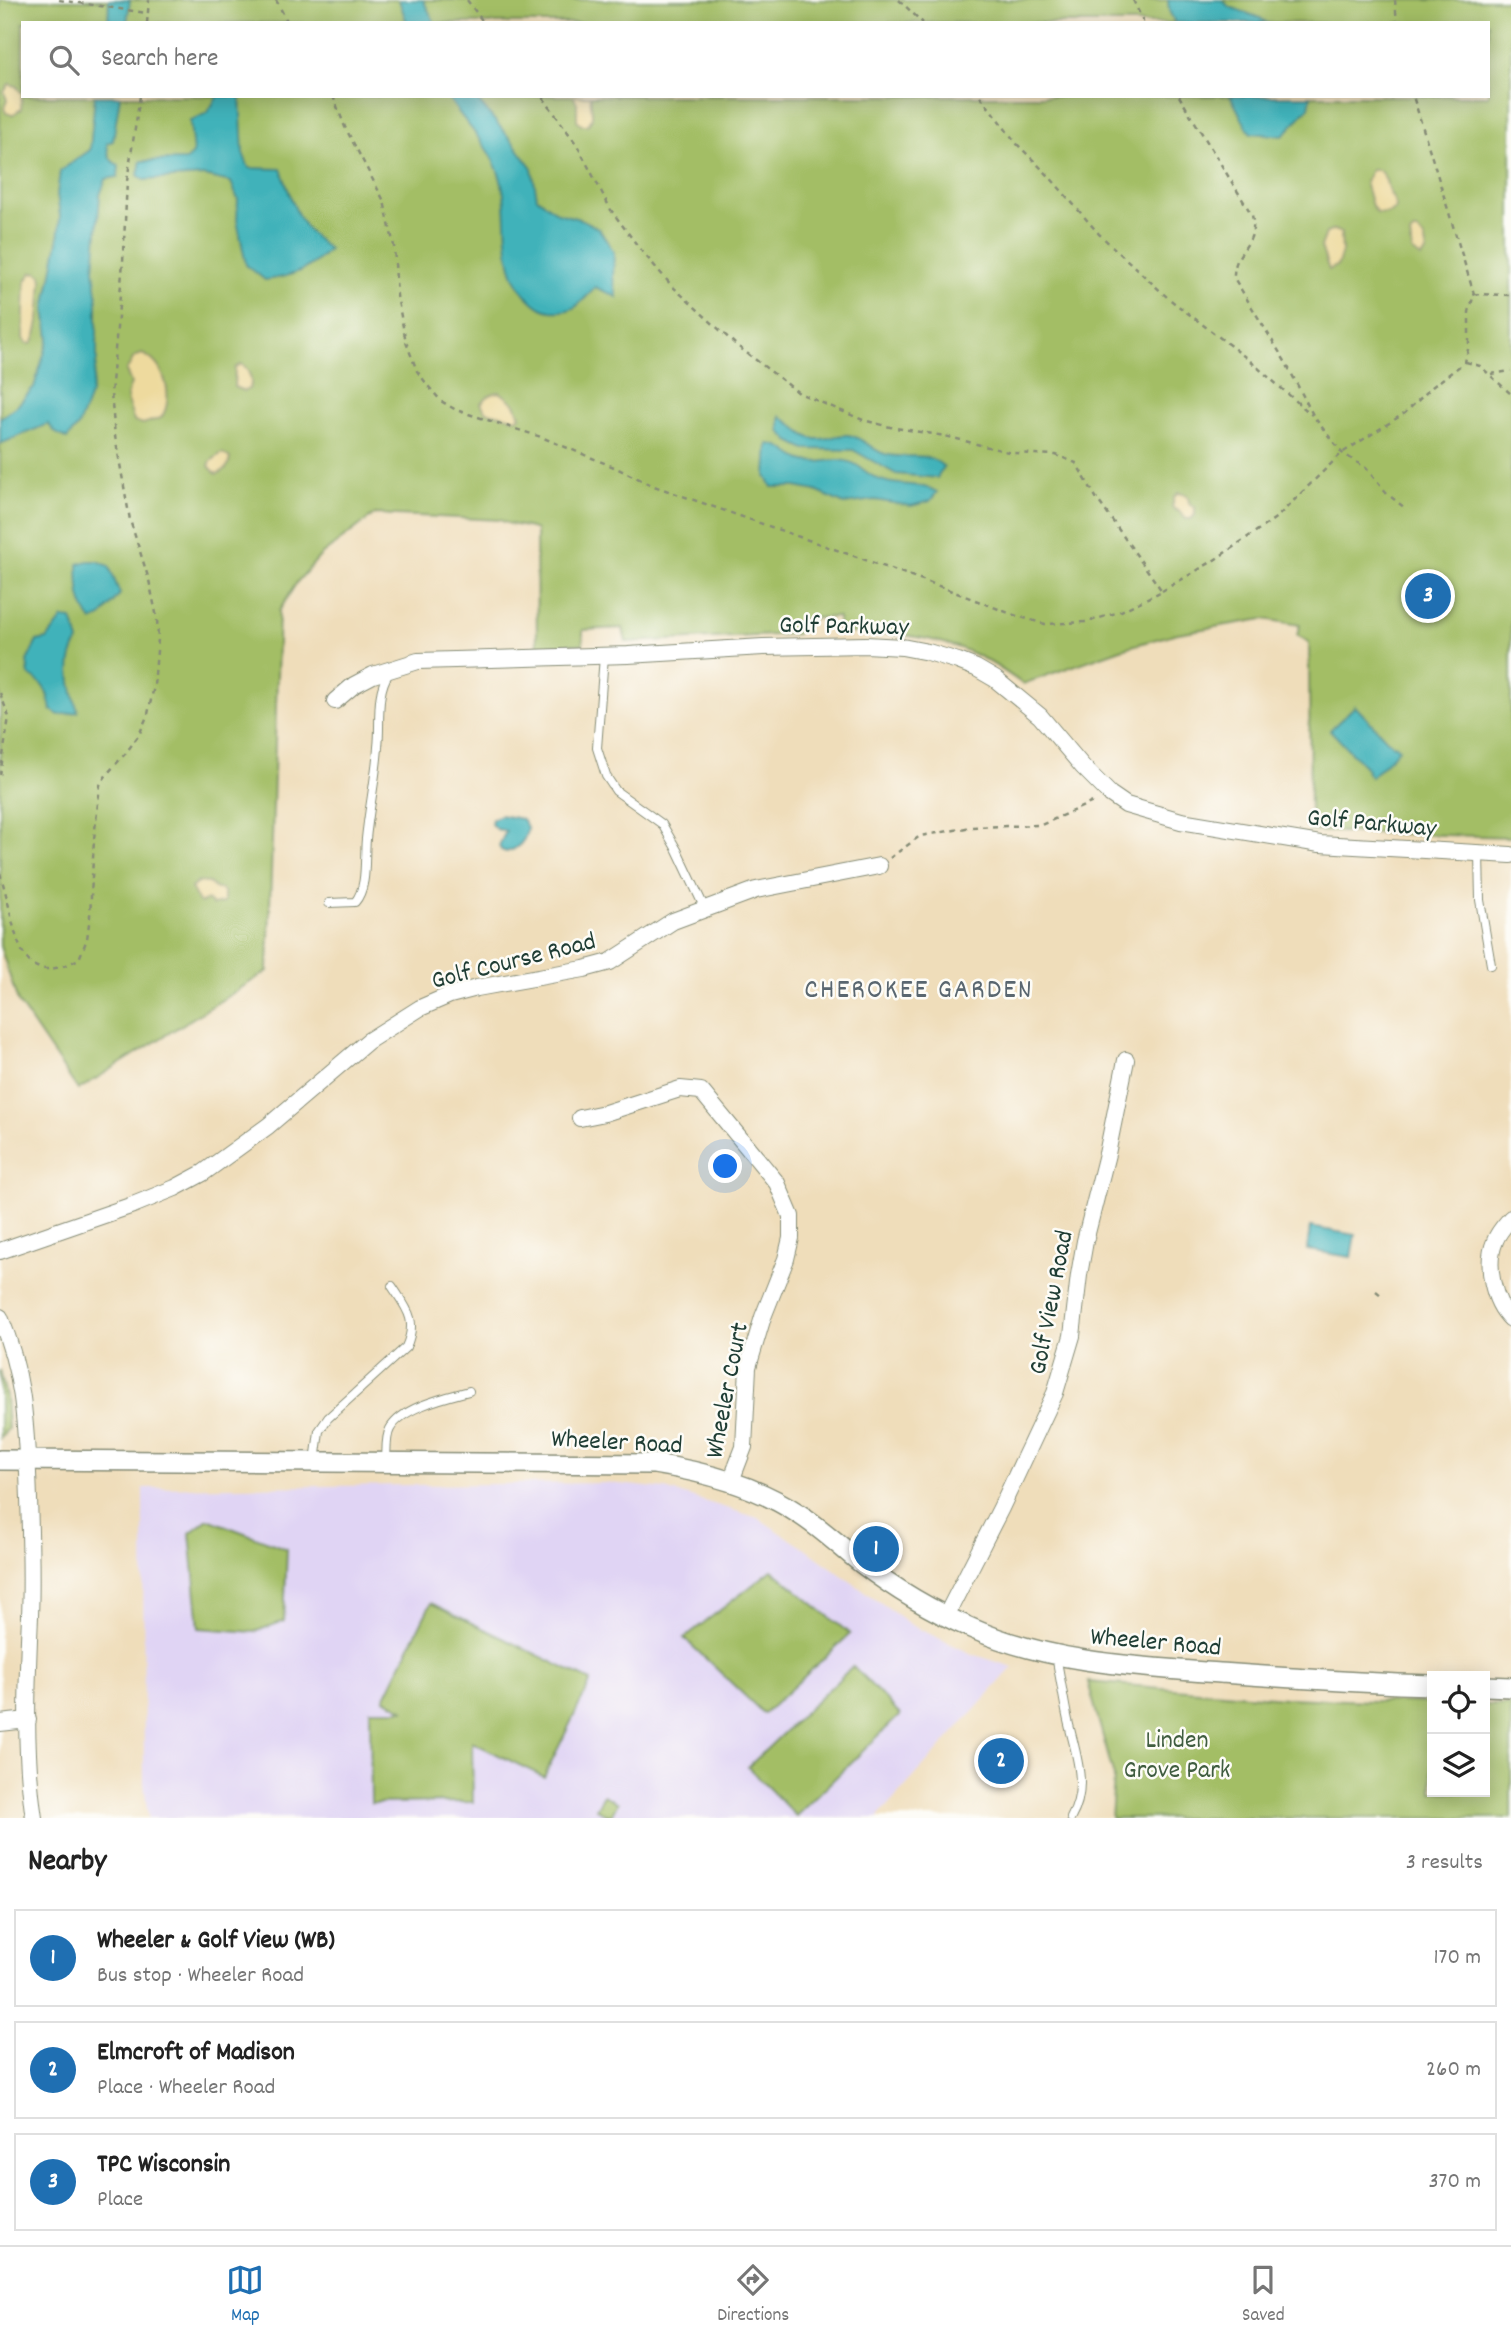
<!DOCTYPE html>
<html lang="en">
<head>
<meta charset="utf-8">
<style>
	body { margin:0; font-family:Dekko,sans-serif; background:#f6f6f6; color:#222 }
	.controls { position:absolute; right:21px; bottom:21px; display:grid; overflow:hidden; border-radius:0px; box-shadow:0 4px 18px #0003 }
	.controls button { width:63px; height:63px; display:grid; place-items:center; padding:0; border:0; border-bottom:2px solid #e0e0e0; background:#fff; color:#222; font:35px sans-serif }
	.you { position:absolute; left:726px; top:1167px; width:24px; height:24px; margin:-18px; border:5px solid #fff; border-radius:50%; background:#1a73e8; box-shadow:0 0 0 10px #1a73e833 }
	.badge { display:grid; place-items:center; width:46px; height:46px; border-radius:50%; background:#1f6fb2; color:#fff; font-size:23px; font-weight:700 }
	.pin { position:absolute; translate:-50% -50%; border:4px solid #fff; box-shadow:0 2px 7px #0006 }
	.list { margin:0; padding:0; list-style:none }
	h2 { display:flex; justify-content:space-between; align-items:center; height:91px; margin:0; padding:0 28px; font-size:30px }
	h2 small { font-size:23px; font-weight:400; color:#767676 }
	.list li { display:grid; grid-template-columns:46px 1fr auto; gap:21px; align-items:center; box-sizing:border-box; height:98px; margin:0 14px 14px; padding:0 14px; border:2px solid #e0e0e0; border-radius:0px }
	.list b { display:block; font-size:26px; white-space:nowrap }
	.list p { margin:0; font-size:23px; white-space:nowrap; color:#767676 }
	.list em { font-size:23px; font-style:normal; color:#767676 }
	.icon { flex:none; width:38px; height:38px; fill:none; stroke:currentColor; stroke-width:2; stroke-linecap:round; stroke-linejoin:round }
	.map { position:relative; flex:none; width:1511px; height:1818px; overflow:hidden }
	.search { position:absolute; background:#fff; box-shadow:0 4px 18px #0003; left:21px; right:21px; top:21px; height:77px; display:flex; align-items:center; gap:18px; box-sizing:border-box; padding:0 24px; border-radius:0px; color:#767676; font-size:26px }
	.sheet { height:427px; background:#fff }
	nav { display:flex; justify-content:space-around; align-items:center; box-sizing:border-box; height:98px; border-top:2px solid #e0e0e0; background:#fff; font-size:19px; color:#767676 }
	nav a { display:grid; justify-items:center; gap:4px }
	nav .on { color:#1f6fb2 }
	.map>svg:first-child { display:block }
	.built { fill:#e0d4f4 }
	.green { fill:#a3be65; stroke:#617e4c; stroke-width:2; fill-rule:evenodd }
	.sand { fill:#eeda9e; stroke:#868c69; stroke-width:2 }
	.water { fill:#41b2ba; stroke:#307877; stroke-width:2 }
	.lines { fill:none; stroke-linecap:round; stroke-linejoin:round }
	.service-casing { stroke:#878d77; stroke-width:10 }
	.minor-casing { stroke:#878d77; stroke-width:18 }
	.tertiary-casing { stroke:#878d77; stroke-width:22 }
	.path { stroke:#878d77; stroke-width:2.5; stroke-dasharray:5 5; stroke-linecap:butt }
	.service { stroke:#fff; stroke-width:8 }
	.minor { stroke:#fff; stroke-width:16 }
	.tertiary { stroke:#fff; stroke-width:19 }
	.labels { text-anchor:middle; stroke-width:5; stroke-linejoin:round; paint-order:stroke }
	.street-label { font-size:26px; fill:#1f3d34; stroke:#fdfcf7 }
	.park-label { font-size:26px; fill:#405d40; stroke:#fdfcf7 }
	.neighbourhood-label { font-size:28px; letter-spacing:2px; fill:#5a6770; stroke:#fdfcf7 }
</style>
</head>
<body>
<div class="map">
<svg width="1511" height="1818" viewBox="0 0 1511 1818">
	<rect width="100%" height="100%" fill="#fdfcf7"/>
	<filter id="ink" filterUnits="userSpaceOnUse"><feTurbulence type="fractalNoise" baseFrequency=".0143" numOctaves="2"/><feDisplacementMap in="SourceGraphic" scale="14" xChannelSelector="R" yChannelSelector="G"/><feConvolveMatrix kernelMatrix="1 2 1 2 8 2 1 2 1" color-interpolation-filters="sRGB"/></filter>
	<filter id="wash" filterUnits="userSpaceOnUse"><feTurbulence type="fractalNoise" baseFrequency=".00686" numOctaves="4" result="noise"/><feDisplacementMap in="SourceGraphic" scale="28" xChannelSelector="R" yChannelSelector="G"/><feGaussianBlur stdDeviation="1.57" result="paint"/><feColorMatrix in="noise" values="0 0 0 0 0 0 0 0 0 0 0 0 0 0 0 0 0 1.4 0 .05"/><feComposite in="paint" operator="in"/></filter>
	<g filter="url(#wash)">
		<rect width="100%" height="100%" fill="#efddba"/>
		<path class="built" d="M609,1483L665,1489L758,1518L807,1550L911,1625L972,1654L1013,1667L877,1818H148L144,1783L143,1488Z"/>
		<path class="green" d="M0,0H1511V837L1310,831L1309,642L1297,635L1300,625L1264,619L1178,633L1121,649L1023,684C1011,676 999,667 986,660C943,636 887,631 839,633L838,617L799,619L797,634L626,642L623,628L583,630V644L537,646L536,530C524,524 510,527 500,520L375,514L321,555L297,582L279,611L268,971L78,1090L18,1002L0,946ZM23,23H1488V96H23Z
			M0,1370L6,1397L8,1429L0,1438Z
			M208,1519L287,1549L284,1621L254,1632L199,1628L190,1533Z
			M772,1570L850,1634L764,1714L684,1638Z
			M431,1603L591,1681L544,1777L472,1742L473,1802L371,1803L370,1710H405L384,1699Z
			M853,1666L900,1715L796,1816L748,1767Z
			M1088,1682L1285,1698L1432,1703V1792H1485V1705H1511V1818H1111L1114,1777Z
			M604,1795L618,1803L611,1816L596,1809Z"/>
		<path class="sand" d="M9,84L16,86L22,93L21,109L12,115L6,113L4,108L7,100L4,92Z
			M573,96H591C589,107 597,117 587,125H582L577,120V103Z
			M1371,170H1379C1388,180 1385,181 1389,191C1392,198 1396,200 1396,208C1391,214 1385,214 1377,213L1372,206L1365,182Z
			M1334,230L1341,233L1342,251L1338,265L1329,270L1321,247L1326,233Z
			M1413,231H1418L1424,238L1427,251L1421,258L1412,251L1410,235Z
			M37,272L41,275L42,281C40,297 41,335 31,344L26,343L23,338L25,283L31,273Z
			M142,354C165,362 175,399 161,418L143,424L134,421L128,404L127,395L131,383L126,371L134,357Z
			M241,364C249,368 254,383 249,389L244,391L234,387L235,368Z
			M500,392L515,404L520,416L517,419L485,411L481,403C486,397 492,392 500,392Z
			M222,453L230,458C229,467 225,472 216,474L209,466L211,461Z
			M1178,493L1187,495L1190,505L1195,507V515L1191,519H1186L1180,512L1172,508L1174,497Z
			M198,882L209,883L216,889H220L224,892V903L213,905L207,900L201,903L198,901L191,888Z"/>
		<path class="water" d="M109,0H130L127,23H108Z
			M399,0H423L435,23H407Z
			M1168,0H1221L1230,7L1260,18L1267,23H1175L1169,11Z
			M95,96H120L113,141L107,143C108,153 108,161 119,165L118,177L106,179L100,195L94,270L97,293V359L91,393L78,426L67,439L56,433L48,424L0,444V418L17,406L34,387L49,338L45,309L58,241L60,216L57,194L60,171L90,150Z
			M218,96H240L243,153L249,168L281,169C295,207 295,224 329,249C312,269 291,277 265,280L246,265L237,220L238,200L231,182L204,176L144,180L138,175L141,161L186,160L193,154L190,121L207,113Z
			M447,96H474L513,142L532,168L537,198L558,213L583,220L599,229L614,252L613,278L617,297L595,287C580,304 575,313 551,311C543,310 539,307 533,302C493,269 515,213 498,171C487,143 463,121 447,96Z
			M1230,96H1311L1309,107L1283,136L1251,133C1242,122 1238,108 1230,96Z
			M780,416C792,422 802,438 816,439C827,440 838,434 848,435C862,437 870,448 882,453C904,462 924,448 944,467L937,478L896,474L853,450L805,449L789,441L780,431Z
			M768,444C783,444 789,455 802,460C815,465 828,459 840,460C858,462 860,469 874,477C893,488 918,481 937,492L930,501L911,506L875,500L844,504L816,491L796,487H772L766,476Z
			M88,561H98L109,566L120,594L101,617L92,621C77,601 79,587 78,564Z
			M63,618L72,619L79,641C64,662 71,688 78,712L59,715L51,710C48,692 45,684 29,675L27,661L37,641L47,639Z
			M1355,706L1393,746L1395,745L1399,749L1371,777L1366,771L1368,770L1330,730Z
			M500,815L522,819L527,827C527,840 518,849 506,852L501,850L499,846L506,831L496,829L491,824L492,819Z
			M1310,1227L1355,1235L1351,1257L1307,1250Z"/>
	</g>
	<g filter="url(#ink)">
		<g class="lines">
			<defs>
				<path id="service" d="M604,656L597,748L606,776L616,791L662,824L677,850L705,909
					M1479,853L1480,900L1491,965
					M329,903L355,902C368,887 364,858 366,839C369,808 376,778 378,747C381,724 375,693 389,673
					M315,1462L319,1431L328,1418L406,1347C418,1320 407,1309 392,1286
					M386,1462C387,1452 385,1438 390,1429C402,1407 447,1397 469,1391
					M1056,1656C1060,1676 1063,1696 1067,1716C1074,1750 1090,1785 1071,1818"/>
				<path id="minor" d="M335,701L354,685L373,675L418,661L628,655L763,647L866,645L902,647L928,652L958,661L976,668L995,679L1040,716L1083,767L1110,794L1126,805L1181,821L1320,844L1511,855
					M580,1118L605,1113L680,1089L701,1091L777,1183L791,1216V1238L786,1259L763,1317L748,1367L744,1447L731,1481
					M1511,1218C1505,1225 1498,1232 1495,1241C1485,1264 1493,1302 1511,1319
					M0,1251L133,1205L175,1188L203,1173L268,1126L368,1041L420,1008L450,995L477,988L584,969L610,962L673,921L756,890L879,866
					M0,1317C23,1374 25,1414 28,1473C30,1521 32,1569 30,1616C27,1683 24,1752 34,1818
					M946,1616L1001,1508L1055,1393L1072,1336L1079,1275L1085,1241L1107,1154L1126,1060
					M0,1723L28,1720"/>
				<path id="tertiary" d="M0,1460L654,1464C705,1472 755,1485 799,1514C821,1528 840,1546 861,1563C895,1589 932,1611 971,1628C1050,1663 1135,1667 1220,1673C1291,1678 1361,1683 1432,1685
					M1485,1686L1511,1687"/>
			</defs>
			<use href="#service" class="service-casing"/>
			<use href="#minor" class="minor-casing"/>
			<use href="#tertiary" class="tertiary-casing"/>
			<path class="path" d="M59,0L147,13
				M276,0L288,23
				M467,0L484,23
				M899,0L923,23
				M1133,0L1144,23
				M1395,0L1397,23
				M147,23L149,0
				M333,96L345,127L384,201L394,246L397,296L406,342L417,371L429,387L441,401L456,410L541,437L614,467L654,486L931,583L1014,615L1045,624L1087,622L1119,612L1162,591L1097,499L1076,463L1056,455L1012,453L945,436L890,427L863,420L799,393L735,344L672,286L640,249L611,210L577,145L542,96
				M980,96L1017,144L1048,175L1099,234L1168,298L1249,360L1312,415
				M1179,96L1252,215C1259,247 1233,248 1234,278L1286,363L1314,417L1342,453L1366,468L1386,493L1405,508
				M1474,294L1511,295
				M1466,362L1480,366L1511,394
				M1491,374L1511,371
				M1162,591L1213,561L1277,517L1342,453L1405,413L1432,387L1465,362L1469,345V312L1474,294L1413,96
				M0,693L9,717L0,775
				M890,858L920,836L972,827L1041,825L1095,801
				M0,873C4,887 8,901 11,916C21,959 31,984 79,959L87,939L90,916L94,839L100,785L107,774L125,754L139,735L148,714L154,686L158,639L157,618L149,580L130,520L115,436L111,394L123,262L127,181L140,96
				M1376,1291L1381,1295"/>
			<use href="#service" class="service"/>
			<use href="#minor" class="minor"/>
			<use href="#tertiary" class="tertiary"/>
		</g>
	</g>
	<g class="labels">
		<g class="street-label">
			<text transform="translate(844 624) rotate(1)" y="9">Golf Parkway</text>
			<text transform="translate(1372 821) rotate(5)" y="9">Golf Parkway</text>
			<text transform="translate(513 959) rotate(-14)" y="9">Golf Course Road</text>
			<text transform="translate(1049 1302) rotate(-79)" y="9">Golf View Road</text>
			<text transform="translate(725 1390) rotate(-79)" y="9">Wheeler Court</text>
			<text transform="translate(617 1440) rotate(3)" y="9">Wheeler Road</text>
			<text transform="translate(1156 1640) rotate(5)" y="9">Wheeler Road</text>
		</g>
		<g class="park-label">
			<text x="1177" y="1747">Linden<tspan x="1177" dy="30">Grove Park</tspan></text>
		</g>
		<g class="neighbourhood-label">
			<text x="919" y="997">CHEROKEE GARDEN</text>
		</g>
	</g>
</svg>
<div class="controls">
<button><svg class="icon" aria-label="locate" viewBox="0 0 24 24"><circle cx="12" cy="12" r="6"/><path d="M12 2v4M12 18v4M2 12h4M18 12h4"/></svg></button>
<button><svg class="icon" aria-label="layers" viewBox="0 0 24 24"><path d="M12 4l9 5-9 5-9-5zM3 14l9 5 9-5"/></svg></button>
</div>
<div class="you"></div>
<div class="pin badge" style="left:876px;top:1549px">1</div>
<div class="pin badge" style="left:1001px;top:1761px">2</div>
<div class="pin badge" style="left:1428px;top:596px">3</div>
<div class="search"><svg class="icon" aria-label="search" viewBox="0 0 24 24"><circle cx="10" cy="10" r="6"/><path d="M15 15l6 6"/></svg>Search here</div>
</div>
<section class="sheet">
<h2>Nearby<small>3 results</small></h2>
<ul class="list">
<li><span class="badge">1</span><div><b>Wheeler &amp; Golf View (WB)</b><p>Bus stop · Wheeler Road</p></div><em>170 m</em></li>
<li><span class="badge">2</span><div><b>Elmcroft of Madison</b><p>Place · Wheeler Road</p></div><em>260 m</em></li>
<li><span class="badge">3</span><div><b>TPC Wisconsin</b><p>Place</p></div><em>370 m</em></li>
</ul>
</section>
<nav>
<a class="on"><svg class="icon" aria-label="map" viewBox="0 0 24 24"><path d="M3 6l6-2 6 2 6-2v14l-6 2-6-2-6 2zM9 4v14M15 6v14"/></svg>Map</a>
<a><svg class="icon" aria-label="directions" viewBox="0 0 24 24"><path d="M12 3l9 9-9 9-9-9zM9 14v-3h6M13 9l2 2-2 2"/></svg>Directions</a>
<a><svg class="icon" aria-label="saved" viewBox="0 0 24 24"><path d="M7 4h10v16l-5-4-5 4z"/></svg>Saved</a>
</nav>
</body>
</html>
